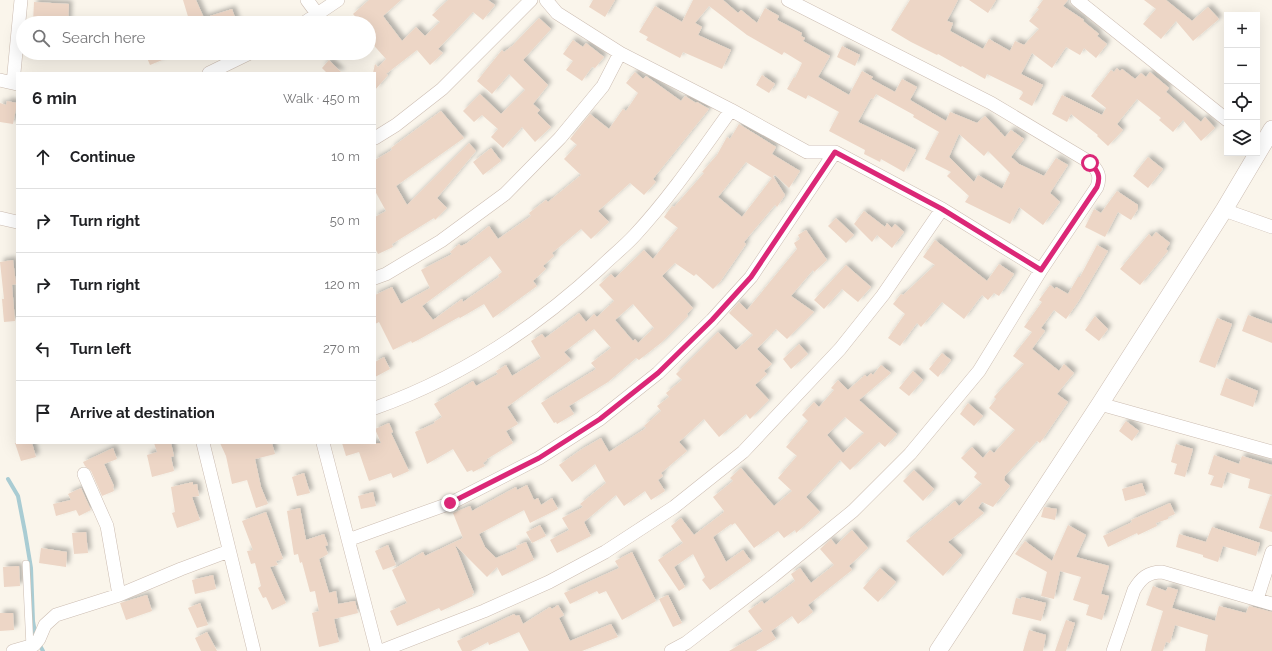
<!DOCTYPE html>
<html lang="en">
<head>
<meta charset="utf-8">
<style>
	body { margin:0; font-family:Raleway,sans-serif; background:#f2f2f2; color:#202124 }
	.controls { position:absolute; right:12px; top:12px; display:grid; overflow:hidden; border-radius:0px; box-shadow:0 4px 16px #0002 }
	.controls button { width:36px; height:36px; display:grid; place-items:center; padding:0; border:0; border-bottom:1px solid #e0e0e0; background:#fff; color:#202124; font:20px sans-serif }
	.stop { position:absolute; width:12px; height:12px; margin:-9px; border:3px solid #db2777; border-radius:50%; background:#fff }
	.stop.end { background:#db2777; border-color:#fff; box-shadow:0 1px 4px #0008 }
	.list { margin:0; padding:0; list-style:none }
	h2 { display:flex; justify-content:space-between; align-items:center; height:52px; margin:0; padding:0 16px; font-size:17px }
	h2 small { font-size:13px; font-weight:400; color:#757577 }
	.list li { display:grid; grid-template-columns:26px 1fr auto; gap:12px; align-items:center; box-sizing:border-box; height:64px; padding:0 16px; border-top:1px solid #e0e0e0 }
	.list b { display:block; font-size:15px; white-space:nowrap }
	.list em { font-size:13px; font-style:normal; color:#757577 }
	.icon { flex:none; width:22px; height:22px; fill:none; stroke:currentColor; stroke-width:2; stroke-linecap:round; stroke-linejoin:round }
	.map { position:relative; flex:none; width:1272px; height:651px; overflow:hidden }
	.search { position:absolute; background:#fff; box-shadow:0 4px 16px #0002; left:16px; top:16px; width:360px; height:44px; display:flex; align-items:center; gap:10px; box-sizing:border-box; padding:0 14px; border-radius:22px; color:#757577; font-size:15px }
	.panel { position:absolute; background:#fff; box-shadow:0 4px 16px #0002; left:16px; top:72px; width:360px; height:372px; border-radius:0px }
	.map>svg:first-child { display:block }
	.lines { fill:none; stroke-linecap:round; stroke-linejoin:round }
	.stream { stroke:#a9ccd3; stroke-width:4 }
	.building { fill:#edd6c6; fill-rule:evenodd; filter:url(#shadow) }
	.service-casing { stroke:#ccbdb2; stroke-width:8 }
	.minor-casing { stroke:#ccbdb2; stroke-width:14 }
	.tertiary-casing { stroke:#ccbdb2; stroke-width:18 }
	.service { stroke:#fff; stroke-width:7 }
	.minor { stroke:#fff; stroke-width:13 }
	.tertiary { stroke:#fff; stroke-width:17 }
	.route { stroke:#db2777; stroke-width:5 }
</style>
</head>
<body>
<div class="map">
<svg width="1272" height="651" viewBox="0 0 1272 651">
	<defs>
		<filter id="shadow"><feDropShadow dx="3.5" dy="-3.5" stdDeviation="2" flood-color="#0004"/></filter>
	</defs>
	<rect width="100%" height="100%" fill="#faf5eb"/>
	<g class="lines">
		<path class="stream" d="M8,479L18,496L25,532L31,568L33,621L36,638
			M39,644L43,651"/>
	</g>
	<path class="building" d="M183,0H196L204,18L232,9L237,23H190Z
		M369,0H401L383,16L402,41L416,27L425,36L440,22L432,15L448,0H488L495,5L483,20L473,12L438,49L443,53L430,65L417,50L386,74L388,75L375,90V73H373L375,64L378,67L386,59L369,40V23H361L353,14Z
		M593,0H615L605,17L589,7Z
		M693,0H723L738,13L741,10L757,23L765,8L779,16L777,20L802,33L801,36L805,38L803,41L830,56L818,77L849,95L862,71L873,77L871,79L895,92L902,79L917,87L910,100L946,121L950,112L977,123L985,116L1005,137L1011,130L1024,139L1011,157L1019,164L1044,176L1056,158L1068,165L1050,193L1060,202L1043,225L1019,207L1010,224L965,202L969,196L947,176L951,172L925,159L939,132L913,117L914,115L876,94L873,99L871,98L858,122L916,150L904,172L881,159L880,162L864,154L865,150L829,131L839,112L808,95L806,99L787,89L794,77L795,78L802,63L784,52L782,55L747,35L709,6L695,23L702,27L698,35L731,50L722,69L683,52L680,58L646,40L648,37L639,32L655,6L682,22ZM959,134L984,156L988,151L1010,173L1002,189L978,175L974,182L949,157Z
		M910,0H958L947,21L953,23L950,31L983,49L989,39L1010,51L1015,41L1024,45L1039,29L1029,21L1039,9L1037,8L1043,0H1068L1063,6L1084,20L1083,21L1099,34L1097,36L1107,44L1096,58L1084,48L1080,55L1066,47L1052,68L1032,53L1021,74L1043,85L1032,106L1019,99L1023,93L1022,91L987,74L985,79L962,66L961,67L938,54L937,55L911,42L891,30Z
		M969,0H996L988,13Z
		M1144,0H1166L1192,21L1208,7L1219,19L1193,41L1176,21L1161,39L1143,24L1156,9Z
		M34,2L69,4L68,23H33Z
		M539,18L551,29L523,60L548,85L533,104L540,110L537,113L551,127L535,142L522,127L503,148L491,137L498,129L482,115L474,122L463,111L480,94L501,114L525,90L509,74L492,94L477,81L502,50L504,52L512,46Z
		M573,40L583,47L586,43L604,57L595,68L592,67L582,81L566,70L573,61L563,54Z
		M842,46L860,55L855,66L837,57Z
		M145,53H179L150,65Z
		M329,60L342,73H327L322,68Z
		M1117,68L1120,71L1122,69L1135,79L1141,73L1146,77L1150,72L1169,88L1166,92L1201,122L1205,117L1215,128L1201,141L1183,120L1173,132L1159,120L1161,118L1137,99L1117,124L1123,130L1108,146L1097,136L1098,135L1071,114L1067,122L1052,114L1062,95L1102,115L1106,108L1091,96L1111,70L1114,72Z
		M635,72L643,79L646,76L681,101L685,96L696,103L697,102L709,109L653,179L656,182L644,195L630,183L598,211L609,222L591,239L581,229L552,253L554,256L543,266L546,269L533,281L537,286L493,318L484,304L460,318L459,317L418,340L412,343L411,341L393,350L379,322L375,324V295L392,287L401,304L430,288L421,270L452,254L450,252L459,244L461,246L467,243L489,226L498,239L531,216L529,213L546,200L548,202L581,175L564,159L577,145L570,139L590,114L609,129L623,109L626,111L638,93L626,83ZM490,256L502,272L498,275L499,277L463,302L462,299L433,320L422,306Z
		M762,75L775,84L769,93L756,85Z
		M7,101L17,103L13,124L0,122V103L6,105Z
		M441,111L464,138L396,186L407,205L469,143L476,151L437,198L447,208L435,220L434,218L392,244L393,247L378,254L375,248V217L386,211L375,191V160L392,150L391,148Z
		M739,124L776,147L772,154L800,171L789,188L775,175L773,176L785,195L777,207L775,205L744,242L746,244L720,282L713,289L696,274L694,276L675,263L662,276L693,308L687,314L688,316L662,342L639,360L636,358L608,382L569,406L574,414L557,424L556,422L554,423L541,403L596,369L591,363L611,348L594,329L564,352L571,360L507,407L518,424L506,431L513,443L487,459V460L483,463L485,466L473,472L472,470L467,472L453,449L427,464L415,432L435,423L434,422L442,417L434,404L473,381L476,386L498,374L496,371L506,365L512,376L541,358L531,341L542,334L545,338L579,313L586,322L594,314L597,317L614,301L599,285L611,274L615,278L644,250L653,259L678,228L664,217L672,206L674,207L704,173L702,172L717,155L727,137L730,139ZM746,162L772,178L742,217L718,197ZM633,304L654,328L638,343L635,339L633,341L615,320Z
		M491,148L501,161L483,175L473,162Z
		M1148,157L1163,169L1148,188L1133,176Z
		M1117,191L1138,205V209L1131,220L1118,212L1105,237L1085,227L1094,209L1101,213Z
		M864,211L885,227L887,223L892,228L895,224L904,232L892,248L877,235L872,242L854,224Z
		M836,218L854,235L846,243L828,226Z
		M806,230L827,260L814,272L813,270L791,296L814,312L787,339L776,329L757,349L772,364L764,371L767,374L755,385L769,400L750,419L746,414L719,437L704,419L679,442L687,451L661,473L663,476L658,480L665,491L651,500L645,491L624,506L616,495L584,522L591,536L557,553L550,540L569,530L562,518L583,507L580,504L606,483L595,464L572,482L559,465L582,449L601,438L609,452L646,428L644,426L661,411L657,406L669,397L666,393L682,380L676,374L718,332L736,350L753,335L729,313L739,302L747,310L797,249L794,243L800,239L798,235Z
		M1156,232L1170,243L1166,249L1168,251L1140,285L1120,269L1149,234L1152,237Z
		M935,240L987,281L999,264L1014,274L999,296L994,293L988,300L982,295L964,319L942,302L921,327L917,323L900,346L888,338L905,314L893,304L901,294L903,295L935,265L923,257Z
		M1097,245L1108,251L1078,302L1066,319L1054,310L1041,328L1045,331L1032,349L1059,371L1064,364L1074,373L1057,394L1068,402L1040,443L1037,441L1005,476L1004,480L1010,486L993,507L982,502L978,508L984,513L948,542L962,555L943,576L906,541L955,501L959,506L982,484L974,477L977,473L961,458L972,447L983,458L990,450L994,453L1015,430L989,408L996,399L994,397L1024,364L1013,356L1032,332L1024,327L1042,302L1039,300L1050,285L1055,289L1056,287L1068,294L1078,277H1080Z
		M13,260L16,284L12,285L15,321L4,322L2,299H4L0,262Z
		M846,265L871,287L858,302L842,289L824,309L814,300Z
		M1248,315L1272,324V343L1242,331Z
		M1095,316L1108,329L1099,341L1085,330Z
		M1217,318L1232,324L1215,368L1199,362Z
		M799,344L808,354L791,369L783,359Z
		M942,353L951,360L938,377L929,369Z
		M384,357L390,369L375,377V362Z
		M881,365L891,373L859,400L897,434L885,447L879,442L850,470L840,460L806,497L820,512L796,533L795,530L784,538L778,531L754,548L735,523L732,525L731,524L713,537L726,562L743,550L751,561L710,590L702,580L705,577L693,554L674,567L685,587L679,591L658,560L683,543L671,526L681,518L694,535L723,513L724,511L713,497L733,481L730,478L741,468L774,506L792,491L778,478L797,456L786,447L808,421L802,415L814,402L819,407L834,390L831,388L838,380L848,390L865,375L867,377L871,373L873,375ZM845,417L864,433L843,453L827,435Z
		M913,371L923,380L909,396L899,388Z
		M1226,378L1258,391L1253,407L1220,395Z
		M968,403L983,416L974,426L960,414Z
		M1126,421L1139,431L1132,441L1119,431Z
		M389,423L393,432L391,433L409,471L393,478L391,473L369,481L359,452L346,456L342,443H381L375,429Z
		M15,443H32L36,457L21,461Z
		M154,443H171L174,456L171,457L174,471L152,477L147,455L157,452Z
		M220,443H272L275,454L255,459L261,487L268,504L256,508L247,480L232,484L226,456Z
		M1176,444L1193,449L1185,477L1174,474L1177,464L1171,462Z
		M113,448L117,459L104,464L114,486L113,487L114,491L102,496L91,471L85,466L83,462Z
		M1214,455L1239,464L1242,456L1272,465V495L1248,488L1250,479L1227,472L1222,488L1210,485L1214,476L1208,474Z
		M914,470L934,489L923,501L903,481Z
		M304,473L310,493L297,496L292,477Z
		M193,482V485L197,484L199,496L192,497L200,520L177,528L172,513L175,512L171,487Z
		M1142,483L1146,495L1125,501L1122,489Z
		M527,485L534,500L538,498L541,505L552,498L558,509L530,523L524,510L479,534L485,547L496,558L517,549L516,546L526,542L534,560L502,576L497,567L487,577L455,545L474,593L472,594L473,596L441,611L439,608L397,626L390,611L407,603L392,570L423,552L425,556L463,538L453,513L470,506L472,511L516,487L517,490Z
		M81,488L91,510L79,516L76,510L56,516L53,504L71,500L68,494Z
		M373,492L376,506L361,509L358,496Z
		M1270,496H1272V532L1259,528Z
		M1170,503L1175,514L1168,517V519L1156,523L1157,526L1138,535L1137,533L1108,547L1103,536L1132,522L1131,520Z
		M1044,507L1057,509L1055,520L1041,517Z
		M300,508L306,540L324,534L328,545L325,546L328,554L319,559L329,593L336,591L338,604L355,601L358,613L334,619L339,642L319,647L312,613L319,611L315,591L310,592L302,562L300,563L298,554L294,555L287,511Z
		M266,512L283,559L276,561L278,565L270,567L286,603L272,610L266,597L263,598L258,588L261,586L255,563L251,564L247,551L253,550L242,521Z
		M540,525L546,536L532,543L526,532Z
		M1068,525L1086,535L1076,557L1109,566L1101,594L1109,596L1102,620L1086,615L1089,605L1073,600L1081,577L1060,571L1054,599L1041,596L1047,572L1015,554L1025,541L1052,561Z
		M1212,527L1260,543L1256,556L1223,546L1218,562L1203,557V555L1176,547L1179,534L1206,542Z
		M852,530L868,548L849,566L852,570L808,605L813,612L798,624L792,616L771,631L776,639L756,651H729L763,631L748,611L762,601L764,604L795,581L791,574L800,568L811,583L834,565L820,549L831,539L836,545Z
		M86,532L88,553L74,554L72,533Z
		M388,545L396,565L383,570L375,551Z
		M41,548L67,552L66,567L39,563Z
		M632,552L656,601L622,620L606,591L599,594L597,591L570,604L564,593L619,568L615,561Z
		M19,566L20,586L4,587L3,567Z
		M880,568L896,582L878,602L863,588Z
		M213,575L216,589L195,594L192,580Z
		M1153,586L1166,591L1168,587L1178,590L1172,608L1215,621L1219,606L1246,613L1249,606L1272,612V651H1205L1208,635L1175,625L1170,643L1166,642L1163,651H1151L1163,611L1146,605Z
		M147,595L152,611L126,620L120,603Z
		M668,595L682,623L673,627L659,599Z
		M1022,597L1046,603L1041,621L1012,614L1016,598L1021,599Z
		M200,603L208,625L197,628L188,608Z
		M558,605L564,615L559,618L570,641L611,624L618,637L582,651H529L519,632L489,645L488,642L471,651H462L457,641L514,614L516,616L519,615L523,624L550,607L552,609Z
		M0,613H13L14,630L0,631Z
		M1066,620L1075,623L1066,651H1055Z
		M1029,630L1046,635L1043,651H1023Z
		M207,632L217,651H201L195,638Z"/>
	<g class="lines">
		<defs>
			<path id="service" d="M26,564L30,647"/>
			<path id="minor" d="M307,0L318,15
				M546,0L557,13L620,53L731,110L807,152H835L942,209L1041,270
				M1077,0L1227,120
				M304,23L338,0
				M209,73L250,53
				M0,80L17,84
				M13,83L21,0
				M375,138L396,125L442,89L531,0
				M1224,210L1272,227
				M0,218L17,222
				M375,278L386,274L441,241L505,194L560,138L603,86L620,53
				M1100,404L1272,452
				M375,408C459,378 534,329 600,268C611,257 624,247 635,235C671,196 700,153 731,110
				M203,443L254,651
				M323,443L377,651
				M84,474L107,526L119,595
				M348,540L451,503L539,458L600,419L658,373L712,320L751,277L835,152
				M1257,599L1272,552
				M13,651L34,645L39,639L45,625L56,615L119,595L181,569L229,551
				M381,651L484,611L549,582L605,552L674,507L743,452L840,349L883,295L942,209
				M671,651L686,643L772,577L853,511L910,454L979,371L1041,270L1097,187C1101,176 1098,171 1091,163L991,103L788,0
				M1113,651L1134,590C1141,578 1148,572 1162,572L1272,604"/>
			<path id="tertiary" d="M938,651L1100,404L1224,210L1272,129"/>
		</defs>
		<use href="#service" class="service-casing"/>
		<use href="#minor" class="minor-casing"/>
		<use href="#tertiary" class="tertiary-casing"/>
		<use href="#service" class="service"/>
		<use href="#minor" class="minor"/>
		<use href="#tertiary" class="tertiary"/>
	</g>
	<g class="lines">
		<path class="route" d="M450,503L539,458L600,419L658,373L712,320L751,277L835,152L942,209L1041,270L1097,187C1101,176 1098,171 1090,163"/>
	</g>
</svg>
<div class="controls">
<button>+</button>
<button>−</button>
<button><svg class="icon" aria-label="locate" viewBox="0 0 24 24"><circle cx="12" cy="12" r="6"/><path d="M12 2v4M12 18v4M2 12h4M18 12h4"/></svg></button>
<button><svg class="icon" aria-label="layers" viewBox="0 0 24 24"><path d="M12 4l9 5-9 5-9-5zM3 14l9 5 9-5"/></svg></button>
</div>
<div class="stop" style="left:1090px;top:163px"></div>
<div class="stop end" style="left:450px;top:503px"></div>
<div class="search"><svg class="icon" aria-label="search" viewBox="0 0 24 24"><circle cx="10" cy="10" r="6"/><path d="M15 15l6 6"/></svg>Search here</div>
<section class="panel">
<h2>6 min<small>Walk · 450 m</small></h2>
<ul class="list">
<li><svg class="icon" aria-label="ahead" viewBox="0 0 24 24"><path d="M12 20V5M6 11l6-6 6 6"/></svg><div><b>Continue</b></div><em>10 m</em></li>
<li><svg class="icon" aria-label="right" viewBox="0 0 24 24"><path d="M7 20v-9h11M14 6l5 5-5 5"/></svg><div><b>Turn right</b></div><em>50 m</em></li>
<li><svg class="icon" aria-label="right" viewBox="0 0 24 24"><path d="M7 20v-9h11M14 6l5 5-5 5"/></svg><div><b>Turn right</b></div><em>120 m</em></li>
<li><svg class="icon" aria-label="left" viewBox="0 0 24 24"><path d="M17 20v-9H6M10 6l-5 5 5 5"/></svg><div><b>Turn left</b></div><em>270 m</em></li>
<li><svg class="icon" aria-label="arrive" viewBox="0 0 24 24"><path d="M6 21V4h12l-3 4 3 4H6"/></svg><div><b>Arrive at destination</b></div></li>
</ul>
</section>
</div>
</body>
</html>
